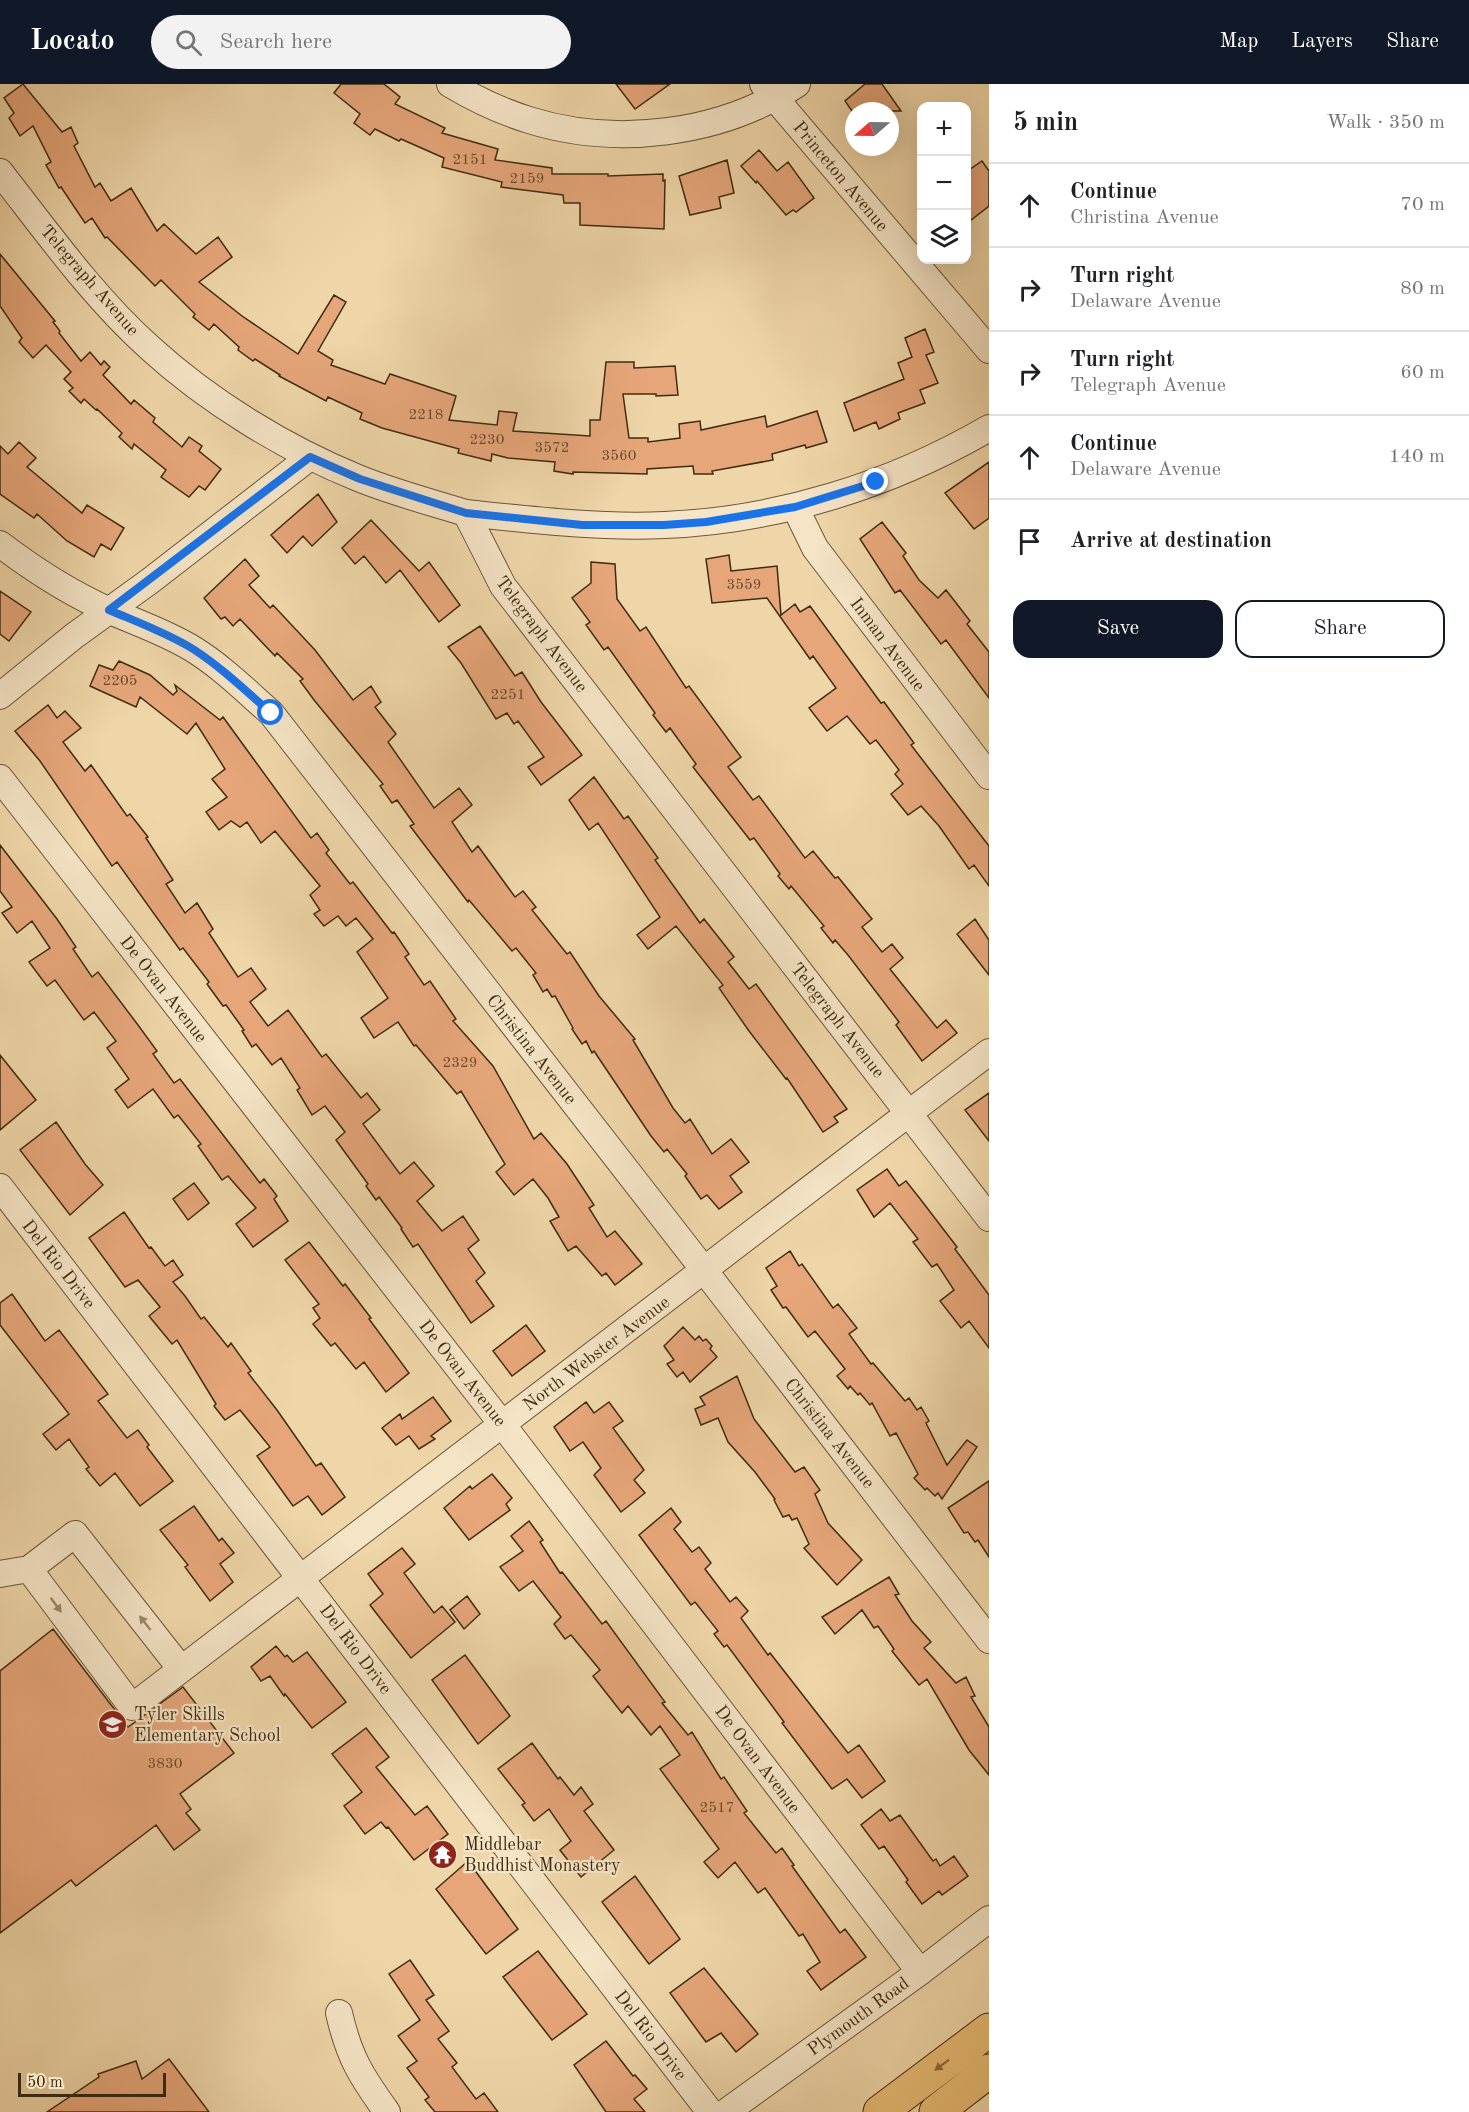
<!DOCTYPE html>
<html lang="en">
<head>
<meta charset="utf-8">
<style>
	body { margin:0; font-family:"Old Standard TT",serif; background:#f2f2f2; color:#202124 }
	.controls { position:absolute; right:18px; top:18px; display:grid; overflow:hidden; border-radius:12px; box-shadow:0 6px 24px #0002 }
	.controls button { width:54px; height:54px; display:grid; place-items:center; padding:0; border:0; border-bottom:2px solid #e0e0e0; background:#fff; color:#202124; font:30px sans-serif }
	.compass { position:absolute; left:845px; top:18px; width:54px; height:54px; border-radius:50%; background:#fff; box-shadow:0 6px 24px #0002; rotate:250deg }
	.scale { position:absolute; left:18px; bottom:15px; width:148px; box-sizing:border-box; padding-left:6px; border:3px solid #3f2b0f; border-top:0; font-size:16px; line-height:21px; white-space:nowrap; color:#3f2b0f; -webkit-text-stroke:4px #f5e4c6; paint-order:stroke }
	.stop { position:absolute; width:18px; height:18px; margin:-14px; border:4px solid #1a73e8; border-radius:50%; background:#fff }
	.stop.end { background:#1a73e8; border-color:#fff; box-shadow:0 2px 6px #0008 }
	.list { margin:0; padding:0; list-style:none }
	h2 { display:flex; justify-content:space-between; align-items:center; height:78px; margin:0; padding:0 24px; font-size:26px }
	h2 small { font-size:20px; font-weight:400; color:#757577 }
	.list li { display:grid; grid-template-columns:39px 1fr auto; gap:18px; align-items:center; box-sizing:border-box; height:84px; padding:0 24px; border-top:2px solid #e0e0e0 }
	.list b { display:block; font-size:22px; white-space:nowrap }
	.list p { margin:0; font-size:20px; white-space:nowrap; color:#757577 }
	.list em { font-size:20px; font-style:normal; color:#757577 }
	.actions { display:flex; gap:12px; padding:18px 24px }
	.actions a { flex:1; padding:14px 0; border:2px solid #111827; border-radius:18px; text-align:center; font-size:21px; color:#111827 }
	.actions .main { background:#111827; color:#fff }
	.icon { flex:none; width:33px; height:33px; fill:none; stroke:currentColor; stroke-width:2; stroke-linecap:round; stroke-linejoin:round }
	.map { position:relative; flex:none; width:989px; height:2028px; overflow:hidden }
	header { display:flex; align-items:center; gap:36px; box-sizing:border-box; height:84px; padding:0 30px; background:#111827; color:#fff }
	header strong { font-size:28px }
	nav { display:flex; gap:33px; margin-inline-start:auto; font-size:21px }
	.search { width:420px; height:54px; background:#f2f2f2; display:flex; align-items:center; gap:15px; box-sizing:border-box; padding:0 21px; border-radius:33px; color:#757577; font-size:22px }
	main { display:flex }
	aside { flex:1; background:#fff }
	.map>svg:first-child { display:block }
	.building { fill:#e6a67a; stroke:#3f2b0f; stroke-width:1.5 }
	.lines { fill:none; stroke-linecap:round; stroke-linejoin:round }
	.minor-casing { stroke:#6b5635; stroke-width:28 }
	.highway-casing { stroke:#3f2b0f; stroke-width:35 }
	.minor { stroke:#f5e4c6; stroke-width:26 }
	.highway { stroke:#e8bb74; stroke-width:33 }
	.oneway { fill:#9a886a }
	.oneway2 { fill:#8b6c3c }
	.route { stroke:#1a73e8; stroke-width:8 }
	.labels { text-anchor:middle; stroke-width:4.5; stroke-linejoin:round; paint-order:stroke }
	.number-label { font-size:15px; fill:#694a2a }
	.street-label { font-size:18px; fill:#3f2b0f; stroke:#f5e4c6 }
	.poi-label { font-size:18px; fill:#3f2b0f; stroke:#f5e4c6; text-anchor:start }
</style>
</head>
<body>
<header>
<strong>Locato</strong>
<div class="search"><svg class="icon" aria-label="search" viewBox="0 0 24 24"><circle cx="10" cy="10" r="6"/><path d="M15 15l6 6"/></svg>Search here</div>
<nav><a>Map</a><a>Layers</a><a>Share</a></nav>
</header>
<main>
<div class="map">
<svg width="989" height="2028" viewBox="0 0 989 2028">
	<rect width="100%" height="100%" fill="#efd6a8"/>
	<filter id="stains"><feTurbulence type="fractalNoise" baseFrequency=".00333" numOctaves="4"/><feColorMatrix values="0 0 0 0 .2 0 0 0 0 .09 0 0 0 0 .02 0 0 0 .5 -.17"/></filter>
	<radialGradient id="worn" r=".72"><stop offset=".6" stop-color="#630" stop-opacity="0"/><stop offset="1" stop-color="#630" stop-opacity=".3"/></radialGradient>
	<path class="building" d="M23,0L62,48L71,43L78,59L74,62L95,103L100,99L111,117L131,104L157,147L164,140L196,170L218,153L232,173L199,198L242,232L298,270L334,211L346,218L318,267L333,276L331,281L385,300L390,290L456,312L449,336L497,341L499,327L517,329L513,347L590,352V336H600L606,278H634V284L675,282L678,311L656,312V310H623L629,354H648V358L680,354L679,340L700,337L701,346L765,332L767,343L817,327L827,358L806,364L805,361L772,370L773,376L712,387L713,390H694L693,382L647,385V390L573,388V390L554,387L555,378L508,374L492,370L491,377L458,369L459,365L382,344L360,335L362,329L328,313L326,317L279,292L280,291L255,275L253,277L238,266L239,263L214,240L209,246L193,233L195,230L161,196L155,202L107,153L105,154L92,134L85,139L61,103L59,104L46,81L51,78L33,42L20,52L9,34L14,29L4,14Z
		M341,0H384L400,13L395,20L445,44L442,49L498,65L495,76L552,84V90H608V92L663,90V97L665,96L664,145L580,141V119H564L563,111L501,103L502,98L442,83L444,74L401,55L399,57L375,45L370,51L354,39L360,30L334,9Z
		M616,0H670L635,25Z
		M865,0H882L901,27H852L845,17Z
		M759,66L777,87L788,78L814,114L796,128L793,126L786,131L757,97L756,99L741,82Z
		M727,76L734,109L719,113L721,124L690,131L679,92Z
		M982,77L989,87V122L966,140V88Z
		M0,170L55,237L53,238L60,247L59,249L81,277L90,268L101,281L104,277L110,283L103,291L131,320L134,316L155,334L153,338L182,363L189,353L202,362L199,367L221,385L205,406L199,402L189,413L161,393L166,386L134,360L132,365L119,353L122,349L97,325L96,326L84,315L81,319L69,307L73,304L64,295L71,288L46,261L33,274L19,258L22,254L0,222Z
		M925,245L934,268L926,271L938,299L920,306L925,319L898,329L900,335L879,345L876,338L854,347L844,319L904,295L898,279L912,273L905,254Z
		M19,358L36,374L27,383L82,429L87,421L124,444L111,466L101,460L94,473L67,457L37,430L34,434L0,410V362L8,370Z
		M989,378V434L974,445L945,409Z
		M318,410L337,438L312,462L303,452L287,469L271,451Z
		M371,436L419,487L429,478L460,521L439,538L400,486L386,499L364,472L355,480L342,464Z
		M882,438L906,469L903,472L919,496L938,514L946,506L970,537L967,540L989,568V614L946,556L941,560L900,506L895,509L860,455Z
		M729,471L731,487L777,482L781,531L795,520L800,528L810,522L881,619L884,618L914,659L911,661L989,762V802L974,781L969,785L939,742L921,722L908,731L891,710L903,700L895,690L899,686L876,656L870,660L847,632L827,647L809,624L836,604L813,572L810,575L767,514L712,519L706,475Z
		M245,475L259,492L249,501L270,524L273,521L315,566L353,616L371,602L381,618L375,623L396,650L388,658L434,724L459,704L472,721L452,738L472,768L478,762L515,813L523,807L536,823L532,826L567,870L570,868L599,912L635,955L633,956L673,1024L685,1039L690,1035L712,1070L731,1055L749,1078L730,1092L742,1108L719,1125L707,1111L701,1115L685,1092L687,1090L667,1065L664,1068L651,1052L594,967L592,969L586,957L582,960L572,945L573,944L555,912L552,913L547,905L543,908L533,891L536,889L516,864L512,867L469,816L468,818L410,742L414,740L397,716L392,719L380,702L383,700L314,616L300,597L303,595L277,569L275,572L240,535L233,542L225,533L221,535L204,514Z
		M591,478L615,480L617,515L640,547L646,543L686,604L689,602L741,673L728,683L753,716L759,712L805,774L813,767L835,794L838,793L872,835L862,843L882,868L892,860L903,874L890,885L937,944L946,936L957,949L922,977L896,941L899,938L848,871L835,856L833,859L821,844L824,842L791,802L789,805L778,792L780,790L754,754L750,756L693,683L696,680L670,644L666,648L653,631L655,629L608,563L604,566L586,541L590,538L572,514L591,499Z
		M0,507L31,528L9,557L0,550Z
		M480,542L515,592L522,588L541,618L582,671L541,701L528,683L544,673L518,637L514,640L507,629L496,635L461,579L448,563Z
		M119,577L150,591L173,611L177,607L175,601L220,636L223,633L311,754L317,749L329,766L326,769L350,800L353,798L392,849L394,848L409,870L405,873L424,901L430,897L456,935L453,937L493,982L534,1055L541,1049L567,1080L594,1121L589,1124L607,1153L615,1147L642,1180L615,1201L606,1189L602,1192L576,1162L568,1167L550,1137L559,1133L548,1114L533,1095L514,1111L496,1088L505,1080L461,1007L457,1010L416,961L414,962L398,938L374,954L361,934L388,914L357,868L373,855L356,834L346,842L338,832L324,842L314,830L320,826L310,811L320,802L275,747L261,759L247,738L240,743L231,737L219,746L206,728L227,713L212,695L225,685L196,639L187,650L140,613L136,623L90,602L99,581L113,586Z
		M48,621L57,634L65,627L81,644L63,658L85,687L91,681L127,732L130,730L148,753L146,754L173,796L166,800L185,829L197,819L213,845L209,849L238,893L251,884L266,905L250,918L268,942L288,926L322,973L326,970L361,1014L367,1009L380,1026L363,1040L400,1090L414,1078L434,1102L417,1117L442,1147L463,1132L479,1156L468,1165L485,1189L476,1197L494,1222L471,1239L418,1160L413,1163L401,1145L402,1144L379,1113L376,1116L366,1102L368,1100L336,1056L345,1048L325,1022L312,1031L297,1006L300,1004L281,974L272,981L256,960L252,963L242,947L244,946L226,921L223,922L207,900L209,898L183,864L180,866L117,778L112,782L40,677L15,647Z
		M594,693L624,735L628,732L658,774L655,776L700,839L704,835L734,873L728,878L749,905L756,900L847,1025L834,1033L838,1038L823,1048L787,994L786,995L749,947L719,904L723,901L676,842L648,865L637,851L660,833L598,739L589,746L569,716Z
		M0,761L57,835L76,863L73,865L92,893L98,888L138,941L157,967L153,970L174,999L180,995L260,1099L264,1095L277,1112L274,1115L288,1137L253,1163L236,1140L256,1124L228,1092L222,1096L198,1062L201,1060L178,1031L174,1034L153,1005L128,1024L115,1006L129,995L107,964L116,957L94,928L84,936L55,896L47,902L29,878L50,864L32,837L17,849L2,829L12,823L0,807Z
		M975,835L989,856V891L957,850Z
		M0,971L36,1016L0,1046Z
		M989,1009V1057L965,1026Z
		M56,1038L85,1080L103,1101L70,1131L20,1066Z
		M887,1085L899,1102L906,1097L921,1116L957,1163L955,1165L989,1211V1264L969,1237L961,1244L940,1217L954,1206L937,1180L932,1183L913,1158L918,1155L890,1119L874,1133L857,1106Z
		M194,1099L209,1119L188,1136L173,1115Z
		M124,1128L149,1164L151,1163L165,1182L173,1176L183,1191L173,1198L185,1212L201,1235L204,1233L228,1263L231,1259L251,1287L248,1289L277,1326L316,1382L321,1379L345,1413L322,1431L308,1412L293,1422L257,1372L270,1363L240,1326L225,1336L214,1322L216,1320L177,1256L172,1260L149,1232L160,1223L138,1196L125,1203L89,1154Z
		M309,1158L343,1202L345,1200L371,1234L369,1235L409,1289L386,1308L364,1278L356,1285L335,1259L331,1262L313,1240L320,1234L313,1224L319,1220L285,1176Z
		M790,1167L799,1182L802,1180L833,1224L838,1220L857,1244L849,1250L871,1280L873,1279L905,1317L909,1314L917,1326L921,1323L929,1337L926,1339L947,1381L967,1356L977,1363L942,1415L938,1409L935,1412L927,1404L925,1406L914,1394L918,1390L896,1349L890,1352L872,1319L870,1321L860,1309L858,1311L850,1302L848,1305L837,1292L845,1285L815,1247L808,1253L786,1223L783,1224L771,1206L777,1202L766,1184Z
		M12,1210L45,1257L59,1246L108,1310L98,1317L127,1354L138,1346L149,1361L147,1363L173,1397L140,1422L115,1389L100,1402L86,1385L89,1383L69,1355L56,1366L43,1350L69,1330L0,1241V1219Z
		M526,1241L545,1267L512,1292L493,1267Z
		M683,1243L695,1256L699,1252L703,1257L706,1255L712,1262L710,1265L717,1273L690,1298L683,1288L677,1293L667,1280L674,1276L664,1262Z
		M737,1292L754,1335L795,1388L804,1383L820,1406L815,1410L828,1439L862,1476L837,1501L804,1464L809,1460L797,1434L792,1436L789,1431L783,1433L774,1416L775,1415L755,1388L728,1358L718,1334L701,1341L695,1325L705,1321L700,1313Z
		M433,1313L451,1337L431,1352L435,1355L419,1365L409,1352L396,1361L382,1344L400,1330L402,1335Z
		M586,1318L594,1329L609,1318L623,1337L613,1344L644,1386L634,1396L645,1409L621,1428L594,1391L601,1384L583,1358L570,1367L554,1343Z
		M492,1390L512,1414L506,1420L510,1426L469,1456L444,1424L470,1402L472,1405Z
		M989,1397V1473L978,1456L975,1458L968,1448L964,1449L948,1424Z
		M194,1422L219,1457L222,1454L234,1469L220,1480L233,1498L210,1517L185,1483L188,1481L160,1446Z
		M671,1424L681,1438L674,1445L692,1468L699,1463L711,1479L705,1485L730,1518L736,1513L748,1527L741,1534L768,1571L770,1569L848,1669L859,1661L885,1697L862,1714L847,1695L832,1705L782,1639L784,1638L727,1561L724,1563L714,1550L718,1547L695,1518L691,1521L639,1451Z
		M529,1437L543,1456L540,1458L560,1489L562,1488L602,1540L606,1537L665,1618L662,1619L688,1651L692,1648L721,1695L724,1693L747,1727L744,1729L776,1769L782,1764L794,1781L792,1782L840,1849L845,1845L866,1873L821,1906L807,1887L820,1878L803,1850L799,1852L765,1804L758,1809L735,1778L718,1794L704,1778L719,1765L660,1685L680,1671L660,1642L651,1651L628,1622L622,1629L593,1592L600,1586L571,1551L565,1555L554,1540L561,1533L533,1497L519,1507L500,1483L523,1467L511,1452Z
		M402,1464L415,1480L404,1489L434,1529L442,1522L455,1538L411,1574L370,1521L383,1510L368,1490Z
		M889,1493L899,1510L895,1511L912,1537L931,1558L924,1564L956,1599L966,1593L975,1612L971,1613L989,1643V1691L969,1666L927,1595L919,1601L892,1567L894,1565L878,1542L874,1544L862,1526L835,1550L822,1533Z
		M467,1512L480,1530L464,1545L450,1526Z
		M53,1545L128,1643L183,1603L234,1669L180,1710L191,1725L186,1729L200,1746L174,1766L156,1741L76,1802L71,1796L0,1849V1587Z
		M276,1562L285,1573L287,1571L293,1578L307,1568L346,1618L312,1644L285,1610L284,1612L270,1592L261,1597L251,1583Z
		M465,1571L510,1632L478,1660L432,1596Z
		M366,1644L389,1673L376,1683L415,1731L427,1722L448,1750L414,1776L388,1743L386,1744L381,1738L365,1750L344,1722L362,1708L332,1670Z
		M532,1659L558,1695L560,1693L574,1711L581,1703L593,1720L584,1727L614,1766L581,1793L560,1766L571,1757L549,1725L534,1737L522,1721L525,1719L498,1685Z
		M881,1725L890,1737L900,1731L933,1777L936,1775L940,1782L954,1772L968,1792L942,1811L939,1807L922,1820L906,1798L908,1796L884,1762L879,1765L861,1741Z
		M468,1777L518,1845L486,1870L436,1805Z
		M635,1792L680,1855L649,1880L602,1818Z
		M538,1867L587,1930L552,1956L503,1893Z
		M410,1876L434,1911L426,1916L449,1947L438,1955L457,1979L452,1983L476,2015L484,2009L498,2028H435L425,2016L429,2013L407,1984L417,1977L398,1952L420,1936L389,1890Z
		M704,1884L758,1950L736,1968L721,1949L706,1958L670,1909Z
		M606,1957L633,1992L635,1991L647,2005L634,2015L645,2028H606L574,1981Z
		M169,1975L209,2028H47L99,1993L98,1990L136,1977L142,1995Z"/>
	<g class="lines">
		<defs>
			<path id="minor" d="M450,0C475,15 500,27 529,36C615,63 721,51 797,0
				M763,0L989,266
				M0,88C47,148 93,213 150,264C208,317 286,365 358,394C392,408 430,418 466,429L503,502L989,1134
				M795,423L815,464L989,692
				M466,429C532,436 599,444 665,441C779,436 891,401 989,344
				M0,460C34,486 70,509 110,527C138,539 167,549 193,565C222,583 246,607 271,629L704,1186L989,1556
				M0,612L74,552L150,497L310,373
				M0,694L502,1340L920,1888
				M0,1103L710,2028
				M0,1490L29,1485
				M181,1585L75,1450L29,1485L132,1623L989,968
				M339,1929C349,1973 361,1992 387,2028
				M726,2028L920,1888L989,1835"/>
			<path id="highway" d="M880,2028L989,1946
				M936,2028L989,1987"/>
		</defs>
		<use href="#minor" class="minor-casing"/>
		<use href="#highway" class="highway-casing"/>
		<use href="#minor" class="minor"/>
		<use href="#highway" class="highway"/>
	</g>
	<defs><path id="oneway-solid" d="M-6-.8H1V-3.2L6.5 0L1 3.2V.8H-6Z" transform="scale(1.5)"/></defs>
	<g class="oneway">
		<use href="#oneway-solid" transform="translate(56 1521) rotate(54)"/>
		<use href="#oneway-solid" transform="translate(145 1539) rotate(-128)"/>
	</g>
	<use class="oneway2" href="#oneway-solid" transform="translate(942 1981) rotate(143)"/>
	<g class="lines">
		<path class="route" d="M271,629C246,607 221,583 193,565C167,549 137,538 109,526L310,373L360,395L466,429L582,441H664L706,438L795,423L876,398"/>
	</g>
	<defs>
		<symbol id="school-disc" viewBox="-11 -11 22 22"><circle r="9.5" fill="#8f2418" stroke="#f5e4c6"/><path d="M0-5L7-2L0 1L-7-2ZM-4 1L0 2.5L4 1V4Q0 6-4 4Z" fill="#fff"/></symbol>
		<symbol id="temple-disc" viewBox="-11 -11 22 22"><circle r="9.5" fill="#8f2418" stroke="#f5e4c6"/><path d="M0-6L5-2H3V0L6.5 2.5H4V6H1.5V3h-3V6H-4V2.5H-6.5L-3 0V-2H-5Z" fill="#fff"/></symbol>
	</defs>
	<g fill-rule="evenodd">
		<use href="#school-disc" x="96" y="1624" width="33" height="33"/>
		<use href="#temple-disc" x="426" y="1754" width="33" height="33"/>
	</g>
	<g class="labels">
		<g class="number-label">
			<text x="470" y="80">2151</text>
			<text x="527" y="99">2159</text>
			<text x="426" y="335">2218</text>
			<text x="487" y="360">2230</text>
			<text x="552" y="368">3572</text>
			<text x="619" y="376">3560</text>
			<text x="744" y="505">3559</text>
			<text x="120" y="601">2205</text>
			<text x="508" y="615">2251</text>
			<text x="460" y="983">2329</text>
			<text x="165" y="1684">3830</text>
			<text x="717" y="1728">2517</text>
		</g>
		<g class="street-label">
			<text transform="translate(841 92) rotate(50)" y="6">Princeton Avenue</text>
			<text transform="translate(90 196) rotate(49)" y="6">Telegraph Avenue</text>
			<text transform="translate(542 550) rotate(53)" y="6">Telegraph Avenue</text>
			<text transform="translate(888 560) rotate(53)" y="6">Inman Avenue</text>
			<text transform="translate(164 905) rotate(52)" y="6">De Ovan Avenue</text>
			<text transform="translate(838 936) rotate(52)" y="6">Telegraph Avenue</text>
			<text transform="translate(532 965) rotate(52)" y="6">Christina Avenue</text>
			<text transform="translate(59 1180) rotate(52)" y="6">Del Rio Drive</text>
			<text transform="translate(596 1269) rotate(-37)" y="6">North Webster Avenue</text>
			<text transform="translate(463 1289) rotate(52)" y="6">De Ovan Avenue</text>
			<text transform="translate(830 1349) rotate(52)" y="6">Christina Avenue</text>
			<text transform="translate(356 1565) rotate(53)" y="6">Del Rio Drive</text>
			<text transform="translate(758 1675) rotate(53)" y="6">De Ovan Avenue</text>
			<text transform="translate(858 1932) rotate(-36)" y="6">Plymouth Road</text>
			<text transform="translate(651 1951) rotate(53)" y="6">Del Rio Drive</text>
		</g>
		<g class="poi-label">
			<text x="134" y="1636">Tyler Skills<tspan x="134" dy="21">Elementary School</tspan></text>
			<text x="464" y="1766">Middlebar<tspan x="464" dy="21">Buddhist Monastery</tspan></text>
		</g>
	</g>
	<rect width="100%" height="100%" filter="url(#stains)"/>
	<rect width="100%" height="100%" fill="url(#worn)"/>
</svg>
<div class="controls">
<button>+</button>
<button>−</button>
<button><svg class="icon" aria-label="layers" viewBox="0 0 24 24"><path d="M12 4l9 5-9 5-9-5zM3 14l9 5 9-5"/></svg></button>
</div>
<svg class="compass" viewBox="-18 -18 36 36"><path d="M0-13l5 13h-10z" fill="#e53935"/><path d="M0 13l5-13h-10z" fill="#757577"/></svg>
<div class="scale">50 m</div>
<div class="stop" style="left:271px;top:629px"></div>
<div class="stop end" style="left:876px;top:398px"></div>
</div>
<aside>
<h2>5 min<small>Walk · 350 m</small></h2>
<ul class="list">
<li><svg class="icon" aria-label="ahead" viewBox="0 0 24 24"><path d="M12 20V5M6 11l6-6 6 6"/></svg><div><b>Continue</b><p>Christina Avenue</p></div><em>70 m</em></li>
<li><svg class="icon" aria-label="right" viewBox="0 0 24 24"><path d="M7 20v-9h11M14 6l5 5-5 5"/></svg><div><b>Turn right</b><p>Delaware Avenue</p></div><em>80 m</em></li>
<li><svg class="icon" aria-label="right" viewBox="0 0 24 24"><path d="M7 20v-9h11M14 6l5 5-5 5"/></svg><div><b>Turn right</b><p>Telegraph Avenue</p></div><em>60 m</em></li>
<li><svg class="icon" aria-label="ahead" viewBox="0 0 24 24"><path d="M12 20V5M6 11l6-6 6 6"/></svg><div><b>Continue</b><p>Delaware Avenue</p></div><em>140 m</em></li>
<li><svg class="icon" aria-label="arrive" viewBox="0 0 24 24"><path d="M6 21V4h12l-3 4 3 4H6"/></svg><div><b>Arrive at destination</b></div></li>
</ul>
<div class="actions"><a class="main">Save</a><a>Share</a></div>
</aside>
</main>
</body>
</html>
